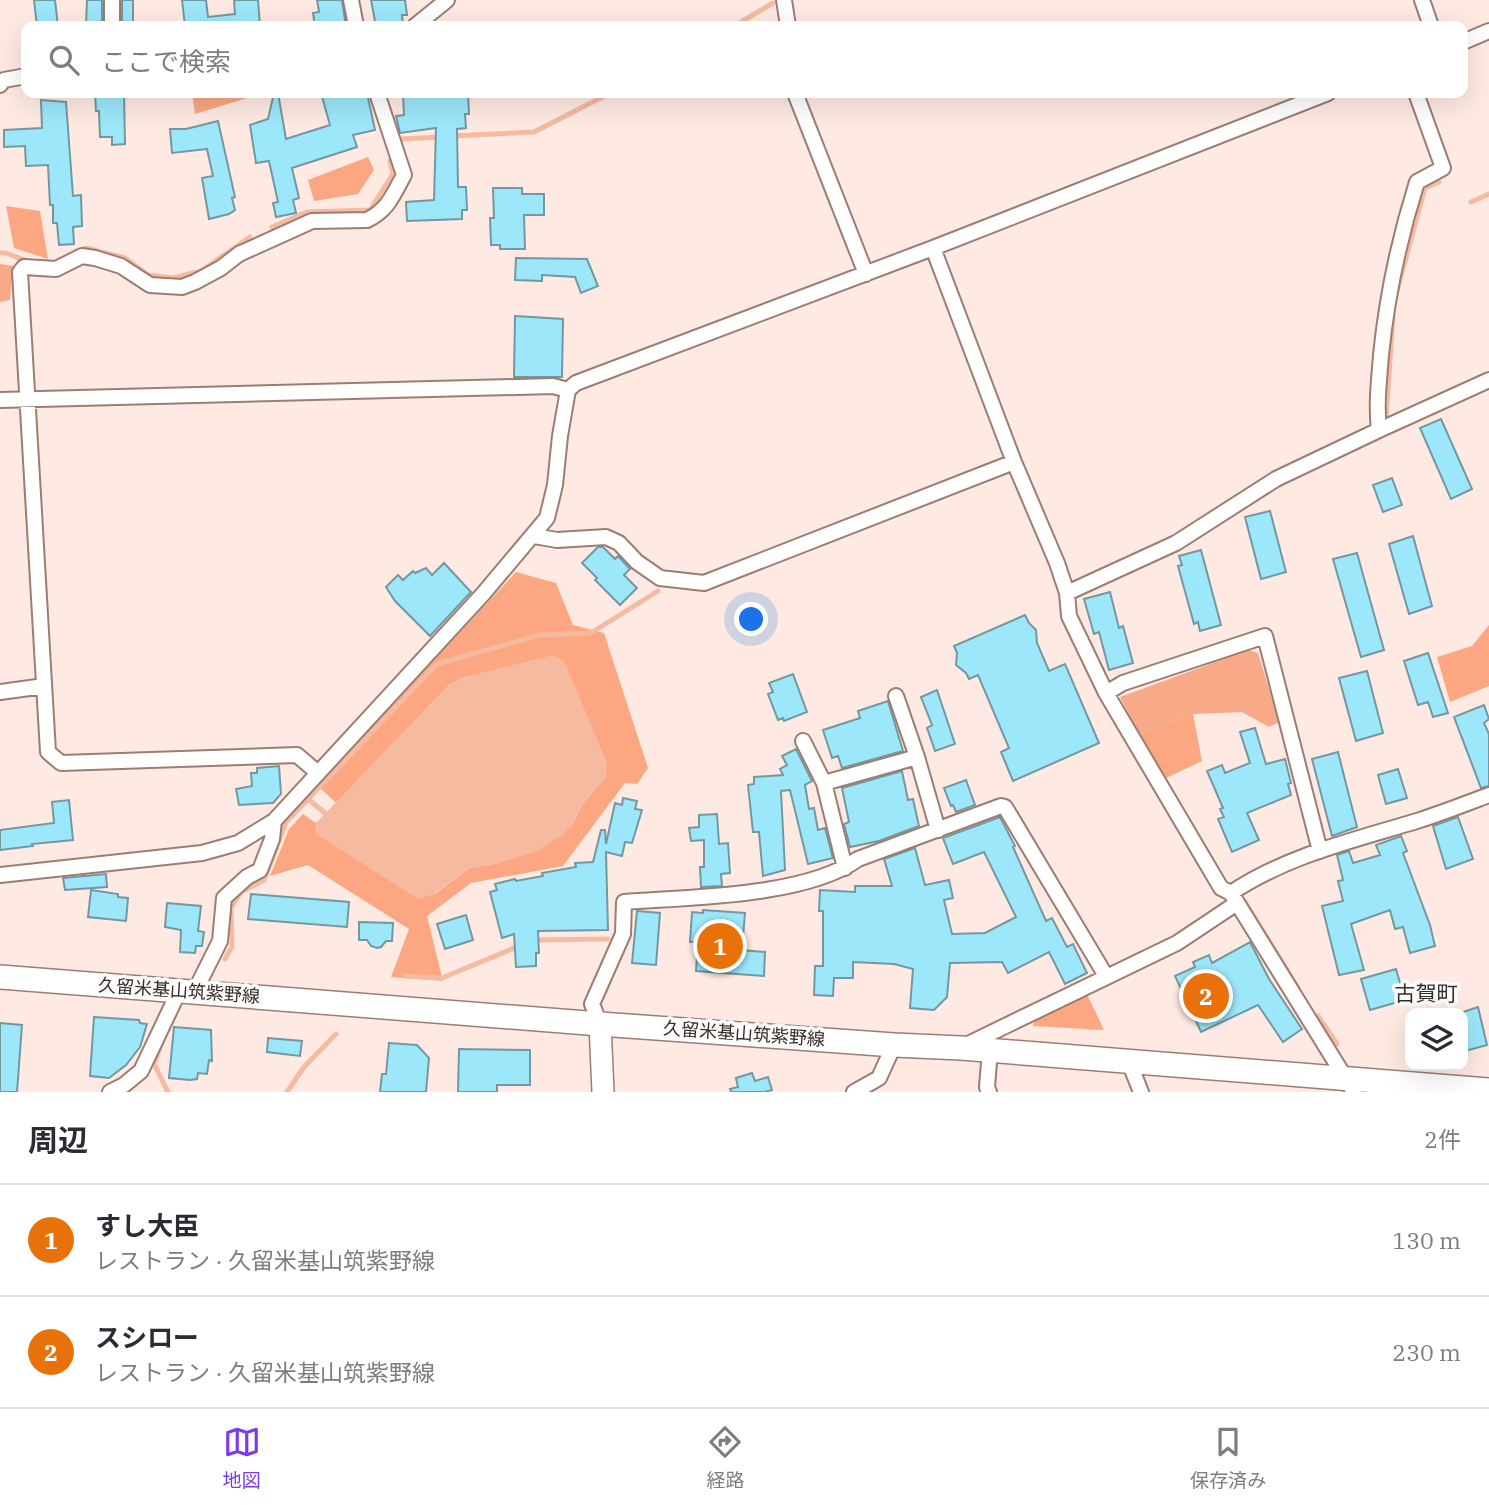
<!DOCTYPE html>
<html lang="ja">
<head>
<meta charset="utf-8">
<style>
	body { margin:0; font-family:"IBM Plex Serif","Noto Sans JP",serif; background:#f7f7f7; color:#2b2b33 }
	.controls { position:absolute; right:21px; bottom:21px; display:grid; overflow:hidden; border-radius:14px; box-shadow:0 7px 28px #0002 }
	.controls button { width:63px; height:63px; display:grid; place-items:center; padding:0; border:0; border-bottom:2px solid #e1e1e2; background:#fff; color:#2b2b33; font:35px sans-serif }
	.you { position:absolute; left:752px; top:620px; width:24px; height:24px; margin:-18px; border:5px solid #fff; border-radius:50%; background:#1a73e8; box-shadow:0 0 0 10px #1a73e833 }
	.badge { display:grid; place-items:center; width:46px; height:46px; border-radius:50%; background:#7c3aed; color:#fff; font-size:23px; font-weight:700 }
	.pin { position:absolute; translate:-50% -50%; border:4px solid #fff; box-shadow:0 2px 7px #0006 }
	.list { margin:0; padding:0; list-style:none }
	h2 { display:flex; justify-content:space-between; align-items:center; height:91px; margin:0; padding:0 28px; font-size:30px }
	h2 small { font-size:23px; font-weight:400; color:#7c7c81 }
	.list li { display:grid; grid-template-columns:46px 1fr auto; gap:21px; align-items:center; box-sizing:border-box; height:112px; padding:0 28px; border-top:2px solid #e1e1e2 }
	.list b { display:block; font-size:26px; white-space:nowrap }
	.list p { margin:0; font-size:23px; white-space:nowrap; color:#7c7c81 }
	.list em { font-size:23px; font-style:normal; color:#7c7c81 }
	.icon { flex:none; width:38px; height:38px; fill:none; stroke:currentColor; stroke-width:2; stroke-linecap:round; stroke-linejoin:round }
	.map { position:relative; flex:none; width:1489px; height:1092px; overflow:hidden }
	.search { position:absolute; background:#fff; box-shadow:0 7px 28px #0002; left:21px; right:21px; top:21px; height:77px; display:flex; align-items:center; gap:18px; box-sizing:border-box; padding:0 24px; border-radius:14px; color:#7c7c81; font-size:26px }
	.sheet { height:315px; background:#fff }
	nav { display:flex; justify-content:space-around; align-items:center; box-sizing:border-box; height:98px; border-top:2px solid #e1e1e2; background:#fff; font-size:19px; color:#7c7c81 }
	nav a { display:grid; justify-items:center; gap:4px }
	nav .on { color:#7c3aed }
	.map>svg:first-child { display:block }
	.green { fill:#fca782 }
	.forest { fill:#f7a988 }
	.water { fill:#f5baa0 }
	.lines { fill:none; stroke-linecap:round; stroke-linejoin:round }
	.stream { stroke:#f5baa0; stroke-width:5 }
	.building { fill:#9de7fa; stroke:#7497a0; stroke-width:2 }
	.street-casing { stroke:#9b7e71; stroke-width:18 }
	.secondary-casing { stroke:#9b7e71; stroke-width:24 }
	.primary-casing { stroke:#9b7e71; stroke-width:26 }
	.street { stroke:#fff; stroke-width:14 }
	.secondary { stroke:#fff; stroke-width:21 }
	.primary { stroke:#fff; stroke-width:23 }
	.labels { text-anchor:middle; stroke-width:7; stroke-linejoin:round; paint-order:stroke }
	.street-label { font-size:18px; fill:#382c26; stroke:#fcfcfc }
	.quarter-label { font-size:21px; fill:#382c26; stroke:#fcfcfc }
</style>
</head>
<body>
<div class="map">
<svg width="1489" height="1092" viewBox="0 0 1489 1092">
	<rect width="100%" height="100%" fill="#feeae2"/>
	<path class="green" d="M192,93H263L195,114Z
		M368,157L374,170L358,194L314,201L308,180Z
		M6,206L40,211L48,259L14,248Z
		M516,572L556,583L573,625L604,633L648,768L637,784L625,783L563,866L471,883L427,916L443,981L391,977L409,929L308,865L270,876L289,829L303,814L316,823V834L435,894L469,868L499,863L572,825L581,807L450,684L336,803L317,785Z
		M1489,625V686L1450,702L1437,657L1472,646Z
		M1193,714L1202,761L1164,779L1139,734Z
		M1086,992L1104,1030L1033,1026L1035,1017Z"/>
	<path class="forest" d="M0,264L13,266L10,300L0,302Z
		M1248,650L1258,653L1279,722L1269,727L1242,712L1193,714L1139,734L1120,697Z"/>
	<path class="water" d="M554,655L565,663L607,763L606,777L581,807L572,825L562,835L538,851L499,863L469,868L434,894L418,899L315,833L316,823L450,684L464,677Z"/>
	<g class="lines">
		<path class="stream" d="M734,26L773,3
			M451,136L534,132L610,93
			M401,139L441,137
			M1471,202L1489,194
			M272,227L307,212L370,210L393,174L390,161
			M80,251L86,248L125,258L148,275L173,278L201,271L250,237
			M0,253H6L30,262
			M1395,298L1425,188L1439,182
			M1386,418L1393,315
			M308,799L437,664L540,635L591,633L658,591
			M1245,902L1298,988
			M535,940L608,939
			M225,959L232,947L231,908L241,892L264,880L286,822L308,799L331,818
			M405,976L442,978L519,946
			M1318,1016L1337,1044
			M164,1037L154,1064L168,1092
			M287,1092L304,1067L336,1034"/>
	</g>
	<path class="building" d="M34,0H55L58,26H37Z
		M87,0H102V26H86Z
		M122,0H133V26H122Z
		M182,0H206L208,17L235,14L234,0H258L260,26H185Z
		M317,0H342L346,26H315L313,13L319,12Z
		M371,0H405L407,15H402L403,24L376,26Z
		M95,93H124L125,144L112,145V137H100L99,111H96Z
		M274,93H278L286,139L330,125L321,93H367L375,130L353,135L357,147L292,168L299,198L293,200L296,213L276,217L273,203L278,202L269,161L256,163L250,125L268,119Z
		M433,93H468L469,114H465L466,128L457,129L458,187H466L467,210H462V219L407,221L406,202L434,200L436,128L400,133L396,116L404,115L403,95Z
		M41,100L66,102L73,196L81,195L82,226L73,227L74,244L59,245L57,223H53V205H50L48,165L26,166L25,146L4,147V130L42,128Z
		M218,121L235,197L232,198L235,210L229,214L209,219L202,178L213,176L207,149L172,153L170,129H186Z
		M493,188H522V194H544V215H524L525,249H500V245H491L490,218H494Z
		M516,258L587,259L598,286L581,293L575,277L542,275V281L515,280Z
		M515,316L563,319L562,377H514Z
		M1441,419L1472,489L1451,499L1420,428Z
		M1392,478L1402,505L1383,512L1373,485Z
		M1270,511L1286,572L1261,579L1245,517Z
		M1413,536L1432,606L1409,614L1389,544Z
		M598,547H603L615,559L618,556L630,569L624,575L637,588L620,605L595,580L597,578L582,563Z
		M1201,550L1221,625L1200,631L1198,622L1194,624L1178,566L1182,565L1179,556Z
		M1357,553L1384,650L1361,657L1333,559Z
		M444,563L471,592L430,636L395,601L386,587L398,575L403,580L413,571L415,573L426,568L432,575Z
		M1110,592L1119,628L1123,626L1133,663L1109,670L1099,632L1094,634L1084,599Z
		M1025,615L1029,623L1036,630L1037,643L1049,671L1065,664L1099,743L1013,781L1001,752L1009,748L978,675L969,679L966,673L956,665L957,653L954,646Z
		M1428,653L1448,713L1433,717L1428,702L1418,705L1404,661Z
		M1367,671L1383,733L1356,741L1339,678Z
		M793,674L807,712L784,721L783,718L778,720L768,694L773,692L769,683Z
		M937,690L955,744L935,751L927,728L932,725L921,697Z
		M888,701L903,751L842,768L838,756L832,758L823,730L860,718L858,711Z
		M1484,705L1489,719L1484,723L1489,734V786L1481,788L1454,717Z
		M1255,728L1266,764L1285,759L1291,783L1288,784L1291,795L1247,813L1259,840L1232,852L1218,819L1224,817L1220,809L1223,808L1207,771L1222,765L1225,773L1250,763L1240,732Z
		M796,749L812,781L805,785L809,809L814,808L818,830L825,828L833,858L808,864L790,790L781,791L785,870L763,876L759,832H753L748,785L754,784V777L783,775L780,769L787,765L782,756Z
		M1338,752L1357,827L1332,836L1312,759Z
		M279,766L281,794L273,803L239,805L236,789L252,786L251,773H257V768Z
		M1398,769L1407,798L1386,804L1378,775Z
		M902,771L908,800L913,799L919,826L879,841L850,847L844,824L849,822L842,788Z
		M966,780L975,805L956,812L953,805L951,806L944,788Z
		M623,798L637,801L635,809L642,810L632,843L625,842L622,856L606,852L608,930L538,931L539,953H536V966L516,967L514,934L502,938L490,892L497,890L495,884L515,879L516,881L543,876L542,873L576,867L575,863L593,862L601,830H605L606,844L615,803L622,805Z
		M69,800L73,840L32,844L33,846L0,850V830L54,823L52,802Z
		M717,814L719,844L728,843L730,873L721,874L722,886L701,887L700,867H704V840L691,841L689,828L699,827V815Z
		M1000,817L1015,846L1013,847L1046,921L1052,918L1067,947L1073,944L1087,973L1065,984L1049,952L1008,973L1002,962L950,963L947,997L934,1010L910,1008L913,969L894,964L853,962V978H834L833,996L814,995L815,966H823V911H819L820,890L855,892V886H892L884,859L915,848L925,885L949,880L953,898L944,900L952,934L985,933L1016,917L984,852L953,864L943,838Z
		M1458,817L1473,859L1446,869L1433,826Z
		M1401,836L1407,851L1403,853L1430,925L1435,946L1410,953L1403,927L1395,929L1390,910L1351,924L1364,970L1339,975L1322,906L1343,901L1338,881L1343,880L1337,855L1349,851L1353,863L1380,855L1376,845Z
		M106,874L107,887L65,890L63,878Z
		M91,890L118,894V897L128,898L126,921L88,917Z
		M251,894L349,902L347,927L248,919Z
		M167,903L201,906L198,931L204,932L202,946H196L195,953L180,952L181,930L165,927Z
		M703,910L745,913L742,950L765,952L764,976L696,971L698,942H690L692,912L703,913Z
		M637,911L660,913L656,965L632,963Z
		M466,915L473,940L445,949L437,924Z
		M359,922L393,923L392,941H386L381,947L377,948L371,946L367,940H359Z
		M1250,942L1269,979L1302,1029L1283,1042L1258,1005L1201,1032L1175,976L1195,967L1193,962L1209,955L1212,963Z
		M1396,969L1405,1000L1370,1010L1361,979Z
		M1478,1007L1487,1045L1465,1051L1463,1042V1012Z
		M94,1017L139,1020L140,1023L147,1024L140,1047L126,1065L109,1078L90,1076Z
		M0,1023L22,1025L17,1092H0Z
		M174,1027L211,1030L212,1061L209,1060L207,1074L198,1073L197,1079L190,1080L169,1078Z
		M268,1038L302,1041L300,1056L267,1052Z
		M389,1043L417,1045L429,1058L426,1092H380L382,1074H386Z
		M459,1049L530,1050V1085H497V1092H458Z
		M752,1073L755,1081L768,1077L772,1090L765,1092H731L730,1089L738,1087L736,1078Z"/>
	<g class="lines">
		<defs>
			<path id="street" d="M112,0V26
				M351,0L356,26
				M784,0L788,26
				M1422,0L1431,26
				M415,26L447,0
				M1463,42L1489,31
				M0,85L4,80L26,76
				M795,93L866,274
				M933,248L1014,462L1057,563L1067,593L1069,616L1106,693L1221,888L1231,893L1354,1092
				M0,400L553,386L568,390
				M1379,430L1489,380
				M534,536L557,540L606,537L619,543L637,562L660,578L704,583L1014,462
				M1067,593L1176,543L1276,479L1379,430C1376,405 1379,381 1381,355C1387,296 1399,239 1417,182L1443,168L1416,93
				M0,692L44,686
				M1106,693L1123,683L1265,636L1320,851
				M896,696L917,757L938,830
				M803,741L824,783L845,868
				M318,773L297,755L61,763L48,752L20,272L24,267L56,269L82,256L95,258L121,266L150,285L182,287L195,282L221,268L239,254L312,221L367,220C388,210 393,195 404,175L377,93
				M824,783L917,757
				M0,875L202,853L238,843L274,821L483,594L547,518L555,485L560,436L568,390L576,383L933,248L1328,93
				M1231,893C1286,856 1354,840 1417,821C1442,813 1465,804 1489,795
				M195,991L220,941L224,898L247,877L260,870L272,839L274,821
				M600,1024L592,1004L623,934L624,902C689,897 805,897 858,859L1001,806L1005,807L1106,976
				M966,1045L1177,943L1237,903
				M1129,1062L1141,1092
				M110,1092L124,1085L141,1071L179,991
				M854,1092L879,1078L894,1045
				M989,1092L987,1087L990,1050"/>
			<path id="secondary" d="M600,1024L603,1092"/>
			<path id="primary" d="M0,977L600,1024L894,1045L961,1048L1489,1090"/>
		</defs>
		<use href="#street" class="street-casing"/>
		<use href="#secondary" class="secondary-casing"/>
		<use href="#primary" class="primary-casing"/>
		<use href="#street" class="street"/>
		<use href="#secondary" class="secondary"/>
		<use href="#primary" class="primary"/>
	</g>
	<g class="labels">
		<g class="street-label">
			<text transform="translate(179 991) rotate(4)" y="6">久留米基山筑紫野線</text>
			<text transform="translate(744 1034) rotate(4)" y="6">久留米基山筑紫野線</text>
		</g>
		<g class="quarter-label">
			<text x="1426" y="1001">古賀町</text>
		</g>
	</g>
</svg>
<div class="controls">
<button><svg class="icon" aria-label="layers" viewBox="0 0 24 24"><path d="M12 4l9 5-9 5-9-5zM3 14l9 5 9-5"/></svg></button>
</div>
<div class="you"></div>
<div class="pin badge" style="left:720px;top:946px;background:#e8710a">1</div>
<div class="pin badge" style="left:1206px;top:996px;background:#e8710a">2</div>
<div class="search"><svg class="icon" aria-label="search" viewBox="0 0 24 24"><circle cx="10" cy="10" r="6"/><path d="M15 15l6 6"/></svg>ここで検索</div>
</div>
<section class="sheet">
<h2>周辺<small>2件</small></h2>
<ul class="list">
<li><span class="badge" style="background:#e8710a">1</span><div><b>すし大臣</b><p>レストラン · 久留米基山筑紫野線</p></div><em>130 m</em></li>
<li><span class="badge" style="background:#e8710a">2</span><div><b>スシロー</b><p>レストラン · 久留米基山筑紫野線</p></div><em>230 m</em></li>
</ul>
</section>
<nav>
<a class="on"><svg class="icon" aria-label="map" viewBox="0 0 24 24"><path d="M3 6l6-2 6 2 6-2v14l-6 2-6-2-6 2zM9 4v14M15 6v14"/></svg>地図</a>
<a><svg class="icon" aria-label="directions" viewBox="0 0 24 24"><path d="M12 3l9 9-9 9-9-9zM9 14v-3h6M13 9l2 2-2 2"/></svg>経路</a>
<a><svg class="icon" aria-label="saved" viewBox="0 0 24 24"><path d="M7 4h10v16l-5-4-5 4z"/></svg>保存済み</a>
</nav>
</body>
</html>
